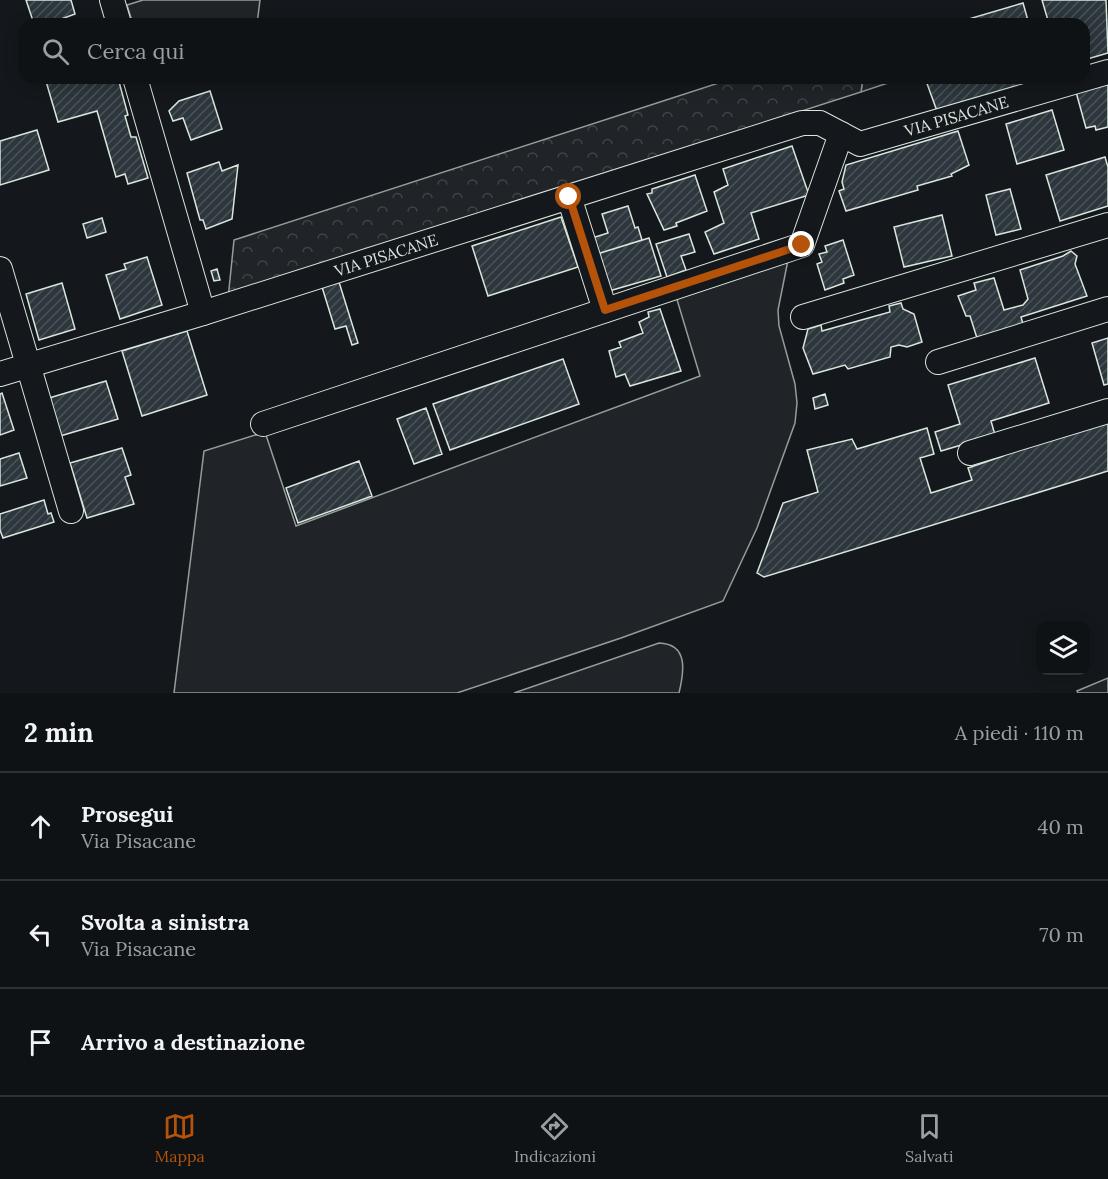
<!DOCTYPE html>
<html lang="it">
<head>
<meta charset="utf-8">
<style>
	body { margin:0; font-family:Lora,serif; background:#1d2022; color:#f1f3f6 }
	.controls { position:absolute; right:18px; bottom:18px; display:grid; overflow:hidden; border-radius:12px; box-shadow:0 3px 15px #0003 }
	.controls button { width:54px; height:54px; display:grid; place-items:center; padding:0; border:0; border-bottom:2px solid #2f3234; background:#0f1215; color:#f1f3f6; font:30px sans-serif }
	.stop { position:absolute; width:18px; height:18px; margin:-14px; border:4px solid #b45309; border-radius:50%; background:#fff }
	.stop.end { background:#b45309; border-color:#fff; box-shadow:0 2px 6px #0008 }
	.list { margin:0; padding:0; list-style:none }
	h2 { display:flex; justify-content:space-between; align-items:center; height:78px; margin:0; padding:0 24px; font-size:26px }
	h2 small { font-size:20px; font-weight:400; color:#9b9ea0 }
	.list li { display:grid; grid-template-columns:39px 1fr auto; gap:18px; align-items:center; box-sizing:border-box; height:108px; padding:0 24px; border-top:2px solid #2f3234 }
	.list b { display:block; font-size:22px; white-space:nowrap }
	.list p { margin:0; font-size:20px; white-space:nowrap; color:#9b9ea0 }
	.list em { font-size:20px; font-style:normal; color:#9b9ea0 }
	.icon { flex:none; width:33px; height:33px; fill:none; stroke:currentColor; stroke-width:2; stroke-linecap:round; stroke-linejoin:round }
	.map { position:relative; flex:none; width:1108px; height:693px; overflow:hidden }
	.search { position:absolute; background:#0f1215; box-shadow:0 3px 15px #0003; left:18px; right:18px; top:18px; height:66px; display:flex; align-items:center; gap:15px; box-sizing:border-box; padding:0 21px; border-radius:18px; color:#9b9ea0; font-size:22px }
	.sheet { height:402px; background:#0f1215 }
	nav { display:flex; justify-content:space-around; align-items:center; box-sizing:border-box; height:84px; border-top:2px solid #2f3234; background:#0f1215; font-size:16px; color:#9b9ea0 }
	nav a { display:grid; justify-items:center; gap:3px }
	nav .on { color:#b45309 }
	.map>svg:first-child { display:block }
	.green { fill:#202428; stroke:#939e99; stroke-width:1.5 }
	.forest { fill:url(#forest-crowns); stroke:#939e99; stroke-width:1.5 }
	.building { fill:url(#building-hatch); stroke:#d8e6dc; stroke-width:1.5 }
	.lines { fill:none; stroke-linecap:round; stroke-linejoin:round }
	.minor-casing { stroke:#d8e6dc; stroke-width:26 }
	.minor { stroke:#14181c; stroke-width:24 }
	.route { stroke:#b45309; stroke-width:8 }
	.labels { text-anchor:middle; stroke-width:4.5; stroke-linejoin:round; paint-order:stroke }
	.street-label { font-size:16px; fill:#d8e6dc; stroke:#14181c }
</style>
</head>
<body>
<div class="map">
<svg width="1108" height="693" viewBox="0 0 1108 693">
	<defs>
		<pattern id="forest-crowns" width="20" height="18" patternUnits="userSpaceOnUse" patternTransform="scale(1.5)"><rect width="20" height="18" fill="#202428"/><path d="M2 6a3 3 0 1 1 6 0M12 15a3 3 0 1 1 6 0" fill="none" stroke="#404447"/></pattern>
		<pattern id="building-hatch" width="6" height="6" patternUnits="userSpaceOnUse" patternTransform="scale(1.5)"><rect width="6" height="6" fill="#2c363c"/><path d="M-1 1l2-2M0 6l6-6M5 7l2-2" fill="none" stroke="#4a5358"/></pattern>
	</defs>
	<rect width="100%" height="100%" fill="#14181c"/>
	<path class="green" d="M143,0H260L257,24H133L127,5Z
		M863,78H903L861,92Z
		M789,255L778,310L779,326L795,384L797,403L795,423L757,528L723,601L621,638L457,693H174L204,451L265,432L296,526L700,376L675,293Z
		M659,643C689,644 684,672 679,693H514Z
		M1108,678V693H1078L1077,691Z"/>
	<path class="forest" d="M734,78H863L861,92L450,224L228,299L234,240Z"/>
	<path class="building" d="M26,0H71L75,14L53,22L54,24H34Z
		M1042,0H1106L1108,53L1084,60V24H1049Z
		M1023,3L1029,24H963L962,21Z
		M45,78H118L128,115L125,116L131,137H136L148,178L128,184L125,174L116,177L97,111L58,122Z
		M925,78H1036L1037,82L937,111Z
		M1108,83V127L1096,130L1095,126L1086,128L1076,92Z
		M210,91L222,129L191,140L183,118L173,121L169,111L179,101Z
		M1052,110L1064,150L1017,164L1006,124Z
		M37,130L49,170L0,185V141Z
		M958,131L969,165L951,174L952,176L917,186L918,190L846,211L839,191L844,189L842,182L846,165Z
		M792,146L809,195L751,213L759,239L714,254L705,232L724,223L714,192L728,185L723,169Z
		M1105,157L1108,167V206L1060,221L1046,175Z
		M219,162L222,171L238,165L232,219L206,229L203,220H200L187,173Z
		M695,175L707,211L676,223L677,226L664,230L647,194L652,193V189Z
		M1010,189L1021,229L996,235L986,195Z
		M628,206L635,228L638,227L642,240L597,254L592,238L608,233L602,214Z
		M942,215L952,256L904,267L894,227Z
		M561,217L578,267L488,296L472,246Z
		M102,218L106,232L87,238L83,224Z
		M689,234L695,252L681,256L686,270L667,277L656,244Z
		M649,238L661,276L609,291L597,254Z
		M843,240L854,275L843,279L844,283L825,290L817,264L822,262L819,254L827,252L825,246Z
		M1071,251L1077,256L1075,264L1087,296L1021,317L1023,324L977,338L970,316H966L958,296L976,290L974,283L994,278L1004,310L1023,305L1028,299L1020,270L1063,256Z
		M147,257L162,305L120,319L106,275L126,269L124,264Z
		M217,269L220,280L214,281L211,271Z
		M339,282L358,343L352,345L346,326L335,329L322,287Z
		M62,283L75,329L39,340L26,294Z
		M901,303L903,309L914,314L922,342L907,347L899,345L891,347L890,357L848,369L845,365L813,374L803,348L808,329L821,325L822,331L890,312L889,306Z
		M660,309L681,371L630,386L625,374L616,377L609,351L621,347L619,342L643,333L639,322L649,317L648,312Z
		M187,331L207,395L142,416L122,351Z
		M1108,338V384L1104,385L1092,343Z
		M1035,358L1049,403L991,421L995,435L941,451L935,432L960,424L948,385Z
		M563,359L579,404L450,450L433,404Z
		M106,381L118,419L60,436L49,398Z
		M2,393L14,430L0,435V394Z
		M825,394L828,405L815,409L813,398Z
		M426,408L442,454L414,464L397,419Z
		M1108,419V471L764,577L757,573L783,503L818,492L807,450L852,439L857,449L927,428L934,454L920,458L931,493L972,480L968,468L1003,456L1001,452Z
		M122,448L131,475L125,477L134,504L87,518L70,463Z
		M19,453L27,478L0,486V459Z
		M359,461L372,496L298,523L286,488Z
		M44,500L48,514L51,513L54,522L3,538L0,530V514Z"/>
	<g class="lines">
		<defs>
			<g id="minor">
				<path d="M112,0L119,24"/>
				<path d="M135,78L203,313"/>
				<path d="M569,197L605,310"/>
				<path d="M0,269L71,511"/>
				<path d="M803,317L1108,225"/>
				<path d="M938,362L1108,309"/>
				<path id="s1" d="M0,374L203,313L802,123H820L860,144L1108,72"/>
				<path d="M263,424L802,245L841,134"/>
				<path d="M970,453L1108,411"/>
			</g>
		</defs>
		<use href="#minor" class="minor-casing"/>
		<use href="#minor" class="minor"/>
	</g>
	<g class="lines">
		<path class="route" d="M569,197L605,310L802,245"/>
	</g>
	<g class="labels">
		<g class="street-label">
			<text dy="6" stroke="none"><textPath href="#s1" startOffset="1004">VIA PISACANE</textPath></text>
			<text dy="6" stroke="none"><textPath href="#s1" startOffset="404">VIA PISACANE</textPath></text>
		</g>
	</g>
</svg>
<div class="controls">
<button><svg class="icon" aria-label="layers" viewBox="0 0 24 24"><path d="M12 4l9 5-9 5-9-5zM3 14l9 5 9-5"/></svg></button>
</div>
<div class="stop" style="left:569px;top:197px"></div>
<div class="stop end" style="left:802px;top:245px"></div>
<div class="search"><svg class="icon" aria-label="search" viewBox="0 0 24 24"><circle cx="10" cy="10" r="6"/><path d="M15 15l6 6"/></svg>Cerca qui</div>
</div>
<section class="sheet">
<h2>2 min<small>A piedi · 110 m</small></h2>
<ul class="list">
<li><svg class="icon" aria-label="ahead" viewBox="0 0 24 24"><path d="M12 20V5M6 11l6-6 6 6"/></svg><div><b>Prosegui</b><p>Via Pisacane</p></div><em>40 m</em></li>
<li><svg class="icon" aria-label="left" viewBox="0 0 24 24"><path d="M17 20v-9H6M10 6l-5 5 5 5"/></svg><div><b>Svolta a sinistra</b><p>Via Pisacane</p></div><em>70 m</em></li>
<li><svg class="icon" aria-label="arrive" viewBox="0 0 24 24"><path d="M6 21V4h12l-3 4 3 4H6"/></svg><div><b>Arrivo a destinazione</b></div></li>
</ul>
</section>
<nav>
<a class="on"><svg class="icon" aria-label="map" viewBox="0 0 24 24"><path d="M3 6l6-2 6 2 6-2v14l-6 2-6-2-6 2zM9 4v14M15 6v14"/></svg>Mappa</a>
<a><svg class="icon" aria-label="directions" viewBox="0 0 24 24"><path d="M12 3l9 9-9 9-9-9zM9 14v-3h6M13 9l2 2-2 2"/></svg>Indicazioni</a>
<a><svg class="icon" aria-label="saved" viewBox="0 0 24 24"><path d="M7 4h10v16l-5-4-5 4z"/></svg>Salvati</a>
</nav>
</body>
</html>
